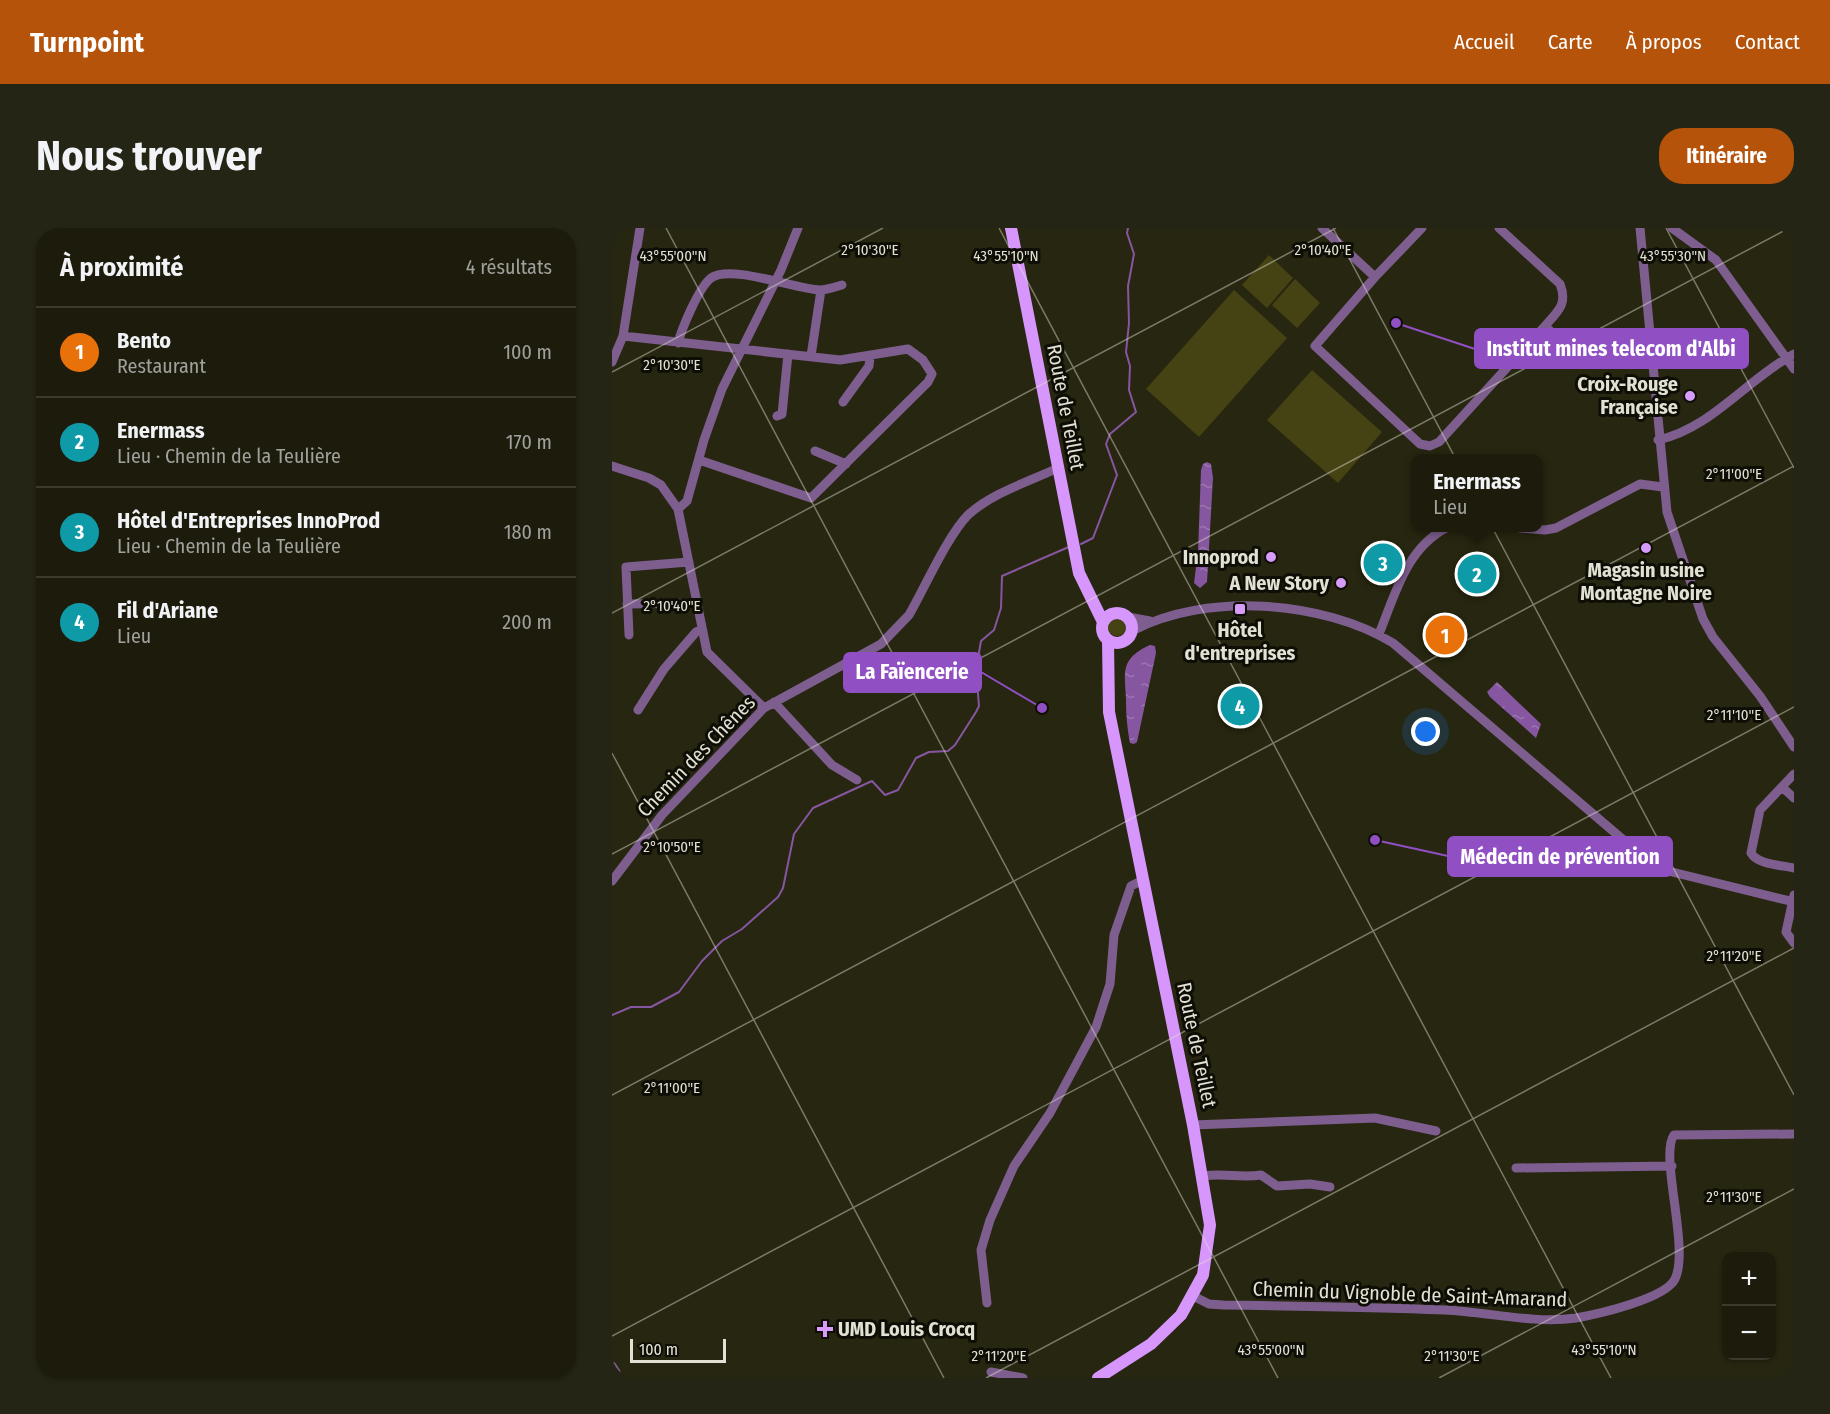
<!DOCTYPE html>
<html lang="fr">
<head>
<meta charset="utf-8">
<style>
	body { margin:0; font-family:"Fira Sans Condensed",sans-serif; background:#252515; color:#f1f3f6 }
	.controls { position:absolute; right:18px; bottom:18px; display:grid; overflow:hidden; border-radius:12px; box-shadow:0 2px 4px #0004 }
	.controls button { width:54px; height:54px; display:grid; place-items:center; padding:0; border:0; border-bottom:2px solid #3b3a2d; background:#1d1c0c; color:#f1f3f6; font:30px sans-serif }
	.scale { position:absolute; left:18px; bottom:15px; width:96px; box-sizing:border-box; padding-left:6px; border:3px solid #e2e1d4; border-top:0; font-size:16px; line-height:21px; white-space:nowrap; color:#e2e1d4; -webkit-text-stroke:4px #0f0e06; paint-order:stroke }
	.you { position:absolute; left:814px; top:504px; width:21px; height:21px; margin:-15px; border:4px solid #fff; border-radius:50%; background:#1a73e8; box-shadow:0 0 0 9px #1a73e833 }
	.badge { display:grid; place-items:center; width:39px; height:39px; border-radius:50%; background:#b45309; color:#fff; font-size:20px; font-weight:700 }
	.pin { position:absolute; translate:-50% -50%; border:3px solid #fff; box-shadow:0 2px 6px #0006 }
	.popup { position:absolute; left:799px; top:226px; width:132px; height:78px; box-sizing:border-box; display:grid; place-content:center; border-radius:12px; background:#1d1c0c; filter:drop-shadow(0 2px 4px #0005); font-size:20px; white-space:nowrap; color:#a0a19d }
	.popup b { font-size:22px; color:#f1f3f6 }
	.popup::after { content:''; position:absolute; left:50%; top:100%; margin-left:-12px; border:12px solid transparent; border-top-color:#1d1c0c }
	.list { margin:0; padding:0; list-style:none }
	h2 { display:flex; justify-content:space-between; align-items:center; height:78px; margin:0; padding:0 24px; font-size:26px }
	h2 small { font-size:20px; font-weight:400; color:#a0a19d }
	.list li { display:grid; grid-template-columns:39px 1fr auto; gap:18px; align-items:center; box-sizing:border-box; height:90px; padding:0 24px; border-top:2px solid #3b3a2d }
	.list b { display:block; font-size:22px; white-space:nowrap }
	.list p { margin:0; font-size:20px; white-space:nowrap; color:#a0a19d }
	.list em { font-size:20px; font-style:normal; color:#a0a19d }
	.map { position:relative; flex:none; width:1182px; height:1150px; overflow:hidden; border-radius:24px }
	header { display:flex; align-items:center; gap:36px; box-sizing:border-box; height:84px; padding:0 30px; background:#b45309; color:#fff }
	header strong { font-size:28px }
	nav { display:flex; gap:33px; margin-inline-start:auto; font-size:21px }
	.intro { display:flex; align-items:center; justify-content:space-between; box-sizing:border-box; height:144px; padding:0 36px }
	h1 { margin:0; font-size:42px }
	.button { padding:15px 27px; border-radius:24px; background:#b45309; color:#fff; font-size:21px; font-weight:700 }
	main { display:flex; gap:36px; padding:0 36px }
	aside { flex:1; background:#1d1c0c; border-radius:24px; box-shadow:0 2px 4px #0004 }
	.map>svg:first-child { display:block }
	.grass { fill:#454313 }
	.water { fill:url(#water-ripples) }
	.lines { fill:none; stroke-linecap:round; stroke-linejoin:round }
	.stream { stroke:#8656a0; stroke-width:2 }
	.minor { stroke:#7d5e8f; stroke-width:9 }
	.major { stroke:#d796fc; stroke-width:12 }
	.ticks { fill:none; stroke:#e2e1d4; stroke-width:1.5; stroke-opacity:0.45 }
	.poi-dot { fill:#d79bf9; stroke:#0f0e06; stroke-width:2 }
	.labels { text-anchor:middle; stroke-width:6; stroke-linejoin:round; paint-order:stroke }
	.poi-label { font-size:20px; font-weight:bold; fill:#e2e1d4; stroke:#0f0e06; text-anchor:end }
	.street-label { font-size:20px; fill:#e2e1d4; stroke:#0f0e06 }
	.ticks-label { font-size:15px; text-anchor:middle; fill:#e2e1d4; stroke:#0f0e06; stroke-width:6; stroke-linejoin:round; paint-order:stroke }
	.leader { fill:none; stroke:#9050c3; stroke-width:2 }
	.callout-dot { fill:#9050c3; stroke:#0f0e06; stroke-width:2 }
	.callout { fill:#9050c3; stroke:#9050c3; stroke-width:2 }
	.callout-label { font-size:21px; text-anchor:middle; font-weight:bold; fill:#fff }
</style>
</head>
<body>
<header>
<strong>Turnpoint</strong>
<nav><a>Accueil</a><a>Carte</a><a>À propos</a><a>Contact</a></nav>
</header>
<div class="intro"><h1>Nous trouver</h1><a class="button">Itinéraire</a></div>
<main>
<aside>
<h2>À proximité<small>4 résultats</small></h2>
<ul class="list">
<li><span class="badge" style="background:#e8710a">1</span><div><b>Bento</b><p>Restaurant</p></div><em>100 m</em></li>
<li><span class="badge" style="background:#0f9aa8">2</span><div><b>Enermass</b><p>Lieu · Chemin de la Teulière</p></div><em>170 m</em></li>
<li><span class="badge" style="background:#0f9aa8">3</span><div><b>Hôtel d'Entreprises InnoProd</b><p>Lieu · Chemin de la Teulière</p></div><em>180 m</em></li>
<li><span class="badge" style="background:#0f9aa8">4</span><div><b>Fil d'Ariane</b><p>Lieu</p></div><em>200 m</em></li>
</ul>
</aside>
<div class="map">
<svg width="1182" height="1150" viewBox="0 0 1182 1150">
	<defs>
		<pattern id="water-ripples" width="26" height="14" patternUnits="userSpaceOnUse" patternTransform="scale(1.5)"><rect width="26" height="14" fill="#8656a0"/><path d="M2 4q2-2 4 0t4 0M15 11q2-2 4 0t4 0" fill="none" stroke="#9c76b0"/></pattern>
	</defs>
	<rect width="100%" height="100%" fill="#272610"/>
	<path class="grass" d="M657,27L681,50L655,80L630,57Z
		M683,51L708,75L685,100L660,77Z
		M622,62L675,110L587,209L534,161Z
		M700,142L770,204L726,255L655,192Z
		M496 399a9 9 0 1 1 18 0a9 9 0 1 1-18 0Z"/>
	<path class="water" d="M595,234L599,236L601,250L595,354L588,360L582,355L586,324L589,242L591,236Z
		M538,417L543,418L544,425L525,514L522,516L518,515C515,500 514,487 514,472C513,445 507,431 538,417Z
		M885,454L929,496L924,510L878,469L875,464Z"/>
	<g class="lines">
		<path class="stream" d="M469,316L481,310L505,247L494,216L498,206L524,184L517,162L518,138L514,124L517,95L516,58L522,26L515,5L516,0
			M0,787L19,779H39L67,764L90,733L110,713L130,701L166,669L171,660L182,606L201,580L260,553L273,567L286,562L304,530L317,524L336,523L343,517L364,484L367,478L364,442L369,413L382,402L389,380L390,348L459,318"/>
		<path class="minor" d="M710,0L763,49
			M810,0L763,49L703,118L808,216L818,218L827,214L933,98L964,127L971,130L1040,123
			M887,0L948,56C956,76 946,83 933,98
			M1028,0L1055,284L1091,391L1101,409L1148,468L1182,519
			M1060,0L1104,32L1182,141
			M11,108L228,132L296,121L311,132L320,146L316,154L199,270L87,232
			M66,115C70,100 87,59 99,50C119,36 183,61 208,62C215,62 223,59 230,57
			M199,128L209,62
			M0,134L11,108L28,0
			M231,174L257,138L258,129
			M165,188L170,186L176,126
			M1046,212C1100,200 1135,151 1182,126
			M203,223L234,236
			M0,238L37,250L49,257L66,281L95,424L152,480
			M66,281L75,273L92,212L110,161L169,42L186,0
			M908,300L933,302L944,300L1028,256L1051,259
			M15,376L85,375
			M516,389L538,393
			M520,403C594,364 710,372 781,415L1022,621L1056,643L1182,674
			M767,406C783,367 794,321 834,300
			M17,407L14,339L77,334
			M162,474L220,537L245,552
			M26,482L52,441L84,404L90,401
			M1182,546L1148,582L1139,625C1146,637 1169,637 1182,640
			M1170,559L1182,570
			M0,653L50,587L152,480L269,416L297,387C312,361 336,307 356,287C380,265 416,254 446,240
			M1182,667L1174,704L1182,715
			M581,897L763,890L824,903
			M904,940L1060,938
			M591,948C612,945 629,950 649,947L665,958L698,956L718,959
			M581,1068L597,1076L611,1077C685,1078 759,1079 833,1082C876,1084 921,1096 964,1090C986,1086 1053,1071 1063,1051C1078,1020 1047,927 1062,907L1182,906
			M375,1075L369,1022L378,992L402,938L438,885L484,799L498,756L502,707L519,658L531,652
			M0,1138L4,1144L3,1150
			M379,1144L411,1150"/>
		<path class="major" d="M399,0L467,345L491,394
			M490 400a15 15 0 1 1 30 0a15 15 0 1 1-30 0Z
			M486,1150L539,1116L569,1087L591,1047L598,997L581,897L497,484L496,412"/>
	</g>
	<path class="ticks" d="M54,0L666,1150M387,0L999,1150M721,0L1182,867M1054,0L1182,240M0,144L271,0M0,385L724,0M0,525L332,1150M0,626L1177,0M0,867L1182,238M0,1108L1182,479M374,1150L1182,720M827,1150L1182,961"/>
	<g class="poi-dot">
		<circle cx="1078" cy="168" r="6"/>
		<circle cx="1034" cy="320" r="6"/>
		<circle cx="659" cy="329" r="6"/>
		<circle cx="729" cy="355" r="6"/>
		<rect x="622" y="375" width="12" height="12" rx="3"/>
		<path d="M210 1092h6v6h6v6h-6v6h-6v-6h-6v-6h6z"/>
	</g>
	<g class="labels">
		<g class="poi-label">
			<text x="1066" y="163">Croix-Rouge<tspan x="1066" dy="23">Française</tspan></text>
			<text x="647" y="336">Innoprod</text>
			<text x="1034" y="349" text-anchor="middle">Magasin usine<tspan x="1034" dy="23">Montagne Noire</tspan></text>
			<text x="717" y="362">A New Story</text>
			<text x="628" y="409" text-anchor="middle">Hôtel<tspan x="628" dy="23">d'entreprises</tspan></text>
			<text x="226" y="1108" text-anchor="start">UMD Louis Crocq</text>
		</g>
		<g class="street-label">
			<text transform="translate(454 179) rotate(79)" y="7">Route de Teillet</text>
			<text transform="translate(84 528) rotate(-46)" y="7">Chemin des Chênes</text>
			<text transform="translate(585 817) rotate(78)" y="7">Route de Teillet</text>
			<text transform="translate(798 1066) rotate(2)" y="7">Chemin du Vignoble de Saint-Amarand</text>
		</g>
	</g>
	<g class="ticks-label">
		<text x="258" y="27">2°10'30"E</text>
		<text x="711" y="27">2°10'40"E</text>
		<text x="61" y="33">43°55'00"N</text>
		<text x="394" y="33">43°55'10"N</text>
		<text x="1061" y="33">43°55'30"N</text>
		<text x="60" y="142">2°10'30"E</text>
		<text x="1122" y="251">2°11'00"E</text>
		<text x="60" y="383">2°10'40"E</text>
		<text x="1122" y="492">2°11'10"E</text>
		<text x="60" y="624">2°10'50"E</text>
		<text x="1122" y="733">2°11'20"E</text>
		<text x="60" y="865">2°11'00"E</text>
		<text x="1122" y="974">2°11'30"E</text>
		<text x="659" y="1127">43°55'00"N</text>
		<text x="992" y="1127">43°55'10"N</text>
		<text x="387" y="1133">2°11'20"E</text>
		<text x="840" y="1133">2°11'30"E</text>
	</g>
	<path class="leader" d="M784 95L863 121M430 480L369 444M763 612L836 628"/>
	<g class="callout-dot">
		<circle cx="784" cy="95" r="6"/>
		<circle cx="430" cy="480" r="6"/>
		<circle cx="763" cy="612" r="6"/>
	</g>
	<g class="callout">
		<rect x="863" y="101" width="273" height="39" rx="6"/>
		<rect x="232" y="425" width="137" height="39" rx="6"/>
		<rect x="836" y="609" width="224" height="39" rx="6"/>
	</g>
	<g class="callout-label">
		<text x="999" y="128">Institut mines telecom d'Albi</text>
		<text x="300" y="451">La Faïencerie</text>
		<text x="948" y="636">Médecin de prévention</text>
	</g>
</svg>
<div class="controls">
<button>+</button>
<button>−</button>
</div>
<div class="scale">100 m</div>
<div class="you"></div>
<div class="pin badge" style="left:833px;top:407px;background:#e8710a">1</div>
<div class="pin badge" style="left:865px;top:346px;background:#0f9aa8">2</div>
<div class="popup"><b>Enermass</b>Lieu</div>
<div class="pin badge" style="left:771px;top:335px;background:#0f9aa8">3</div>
<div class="pin badge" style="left:628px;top:478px;background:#0f9aa8">4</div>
</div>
</main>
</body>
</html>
